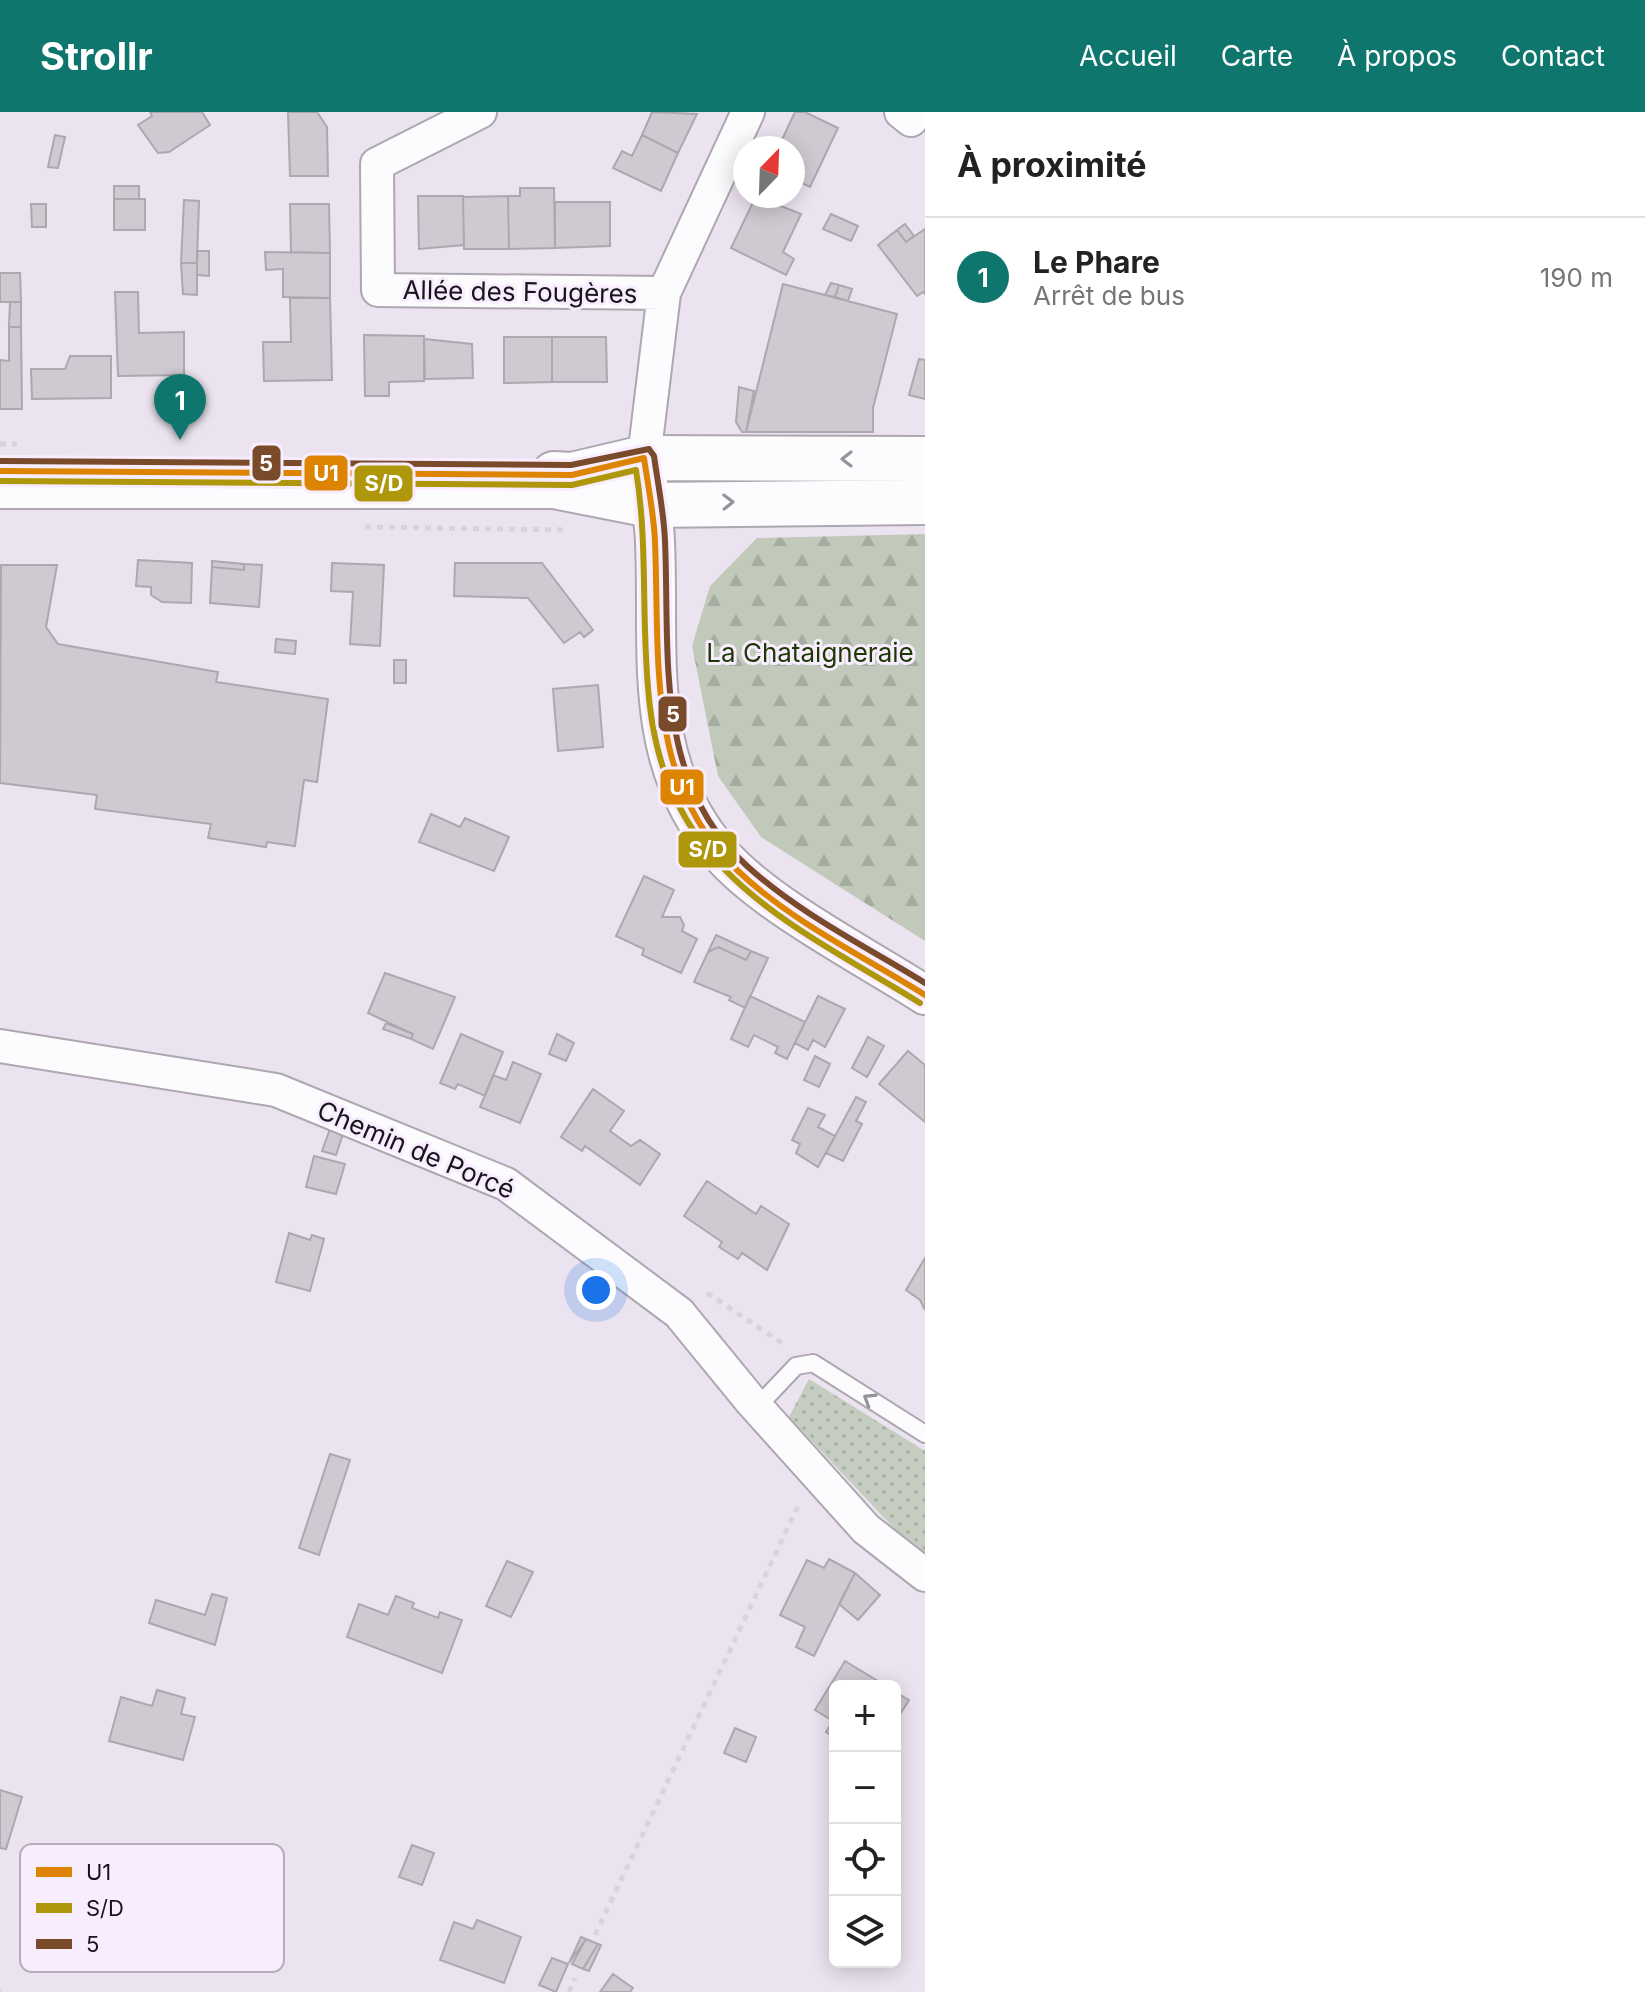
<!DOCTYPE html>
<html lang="fr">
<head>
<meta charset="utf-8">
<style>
	body { margin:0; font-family:Inter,sans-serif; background:#f6f6f6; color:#222 }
	.controls { position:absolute; right:24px; bottom:24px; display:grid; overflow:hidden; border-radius:12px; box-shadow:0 4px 20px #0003 }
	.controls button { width:72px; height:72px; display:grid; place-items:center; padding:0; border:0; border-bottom:2px solid #e0e0e0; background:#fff; color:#222; font:40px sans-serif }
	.compass { position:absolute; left:733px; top:24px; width:72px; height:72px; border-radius:50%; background:#fff; box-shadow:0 4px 20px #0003; rotate:23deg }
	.you { position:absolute; left:596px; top:1178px; width:28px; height:28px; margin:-20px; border:6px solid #fff; border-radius:50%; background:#1a73e8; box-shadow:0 0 0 12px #1a73e833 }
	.badge { display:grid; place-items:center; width:52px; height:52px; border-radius:50%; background:#0f766e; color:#fff; font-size:26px; font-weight:700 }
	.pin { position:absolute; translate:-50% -66px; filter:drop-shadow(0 2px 4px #0008) }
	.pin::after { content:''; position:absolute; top:42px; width:28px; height:24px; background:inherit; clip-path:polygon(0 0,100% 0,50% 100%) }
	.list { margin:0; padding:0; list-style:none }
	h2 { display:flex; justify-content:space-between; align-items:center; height:104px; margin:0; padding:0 32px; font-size:34px }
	h2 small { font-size:26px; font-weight:400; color:#767676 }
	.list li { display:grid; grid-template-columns:52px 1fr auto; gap:24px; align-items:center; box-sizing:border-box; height:120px; padding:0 32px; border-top:2px solid #e0e0e0 }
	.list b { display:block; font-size:30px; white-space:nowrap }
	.list p { margin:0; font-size:26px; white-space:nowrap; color:#767676 }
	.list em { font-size:26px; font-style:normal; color:#767676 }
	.icon { flex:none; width:44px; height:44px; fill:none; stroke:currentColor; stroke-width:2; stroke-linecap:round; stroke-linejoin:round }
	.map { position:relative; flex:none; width:925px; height:1880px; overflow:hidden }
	header { display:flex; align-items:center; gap:48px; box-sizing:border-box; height:112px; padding:0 40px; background:#0f766e; color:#fff }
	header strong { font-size:38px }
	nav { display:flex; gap:44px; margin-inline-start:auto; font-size:28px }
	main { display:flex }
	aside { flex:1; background:#fff }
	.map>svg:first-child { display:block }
	.grass { fill:url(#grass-dots) }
	.forest { fill:url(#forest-firs) }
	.building { fill:#cfc9d2; stroke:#ada7b0; stroke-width:2 }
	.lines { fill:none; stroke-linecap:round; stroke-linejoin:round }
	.service-casing { stroke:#ada7b0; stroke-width:20 }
	.minor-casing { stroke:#ada7b0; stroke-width:36 }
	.tertiary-casing { stroke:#ada7b0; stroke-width:42 }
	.secondary-casing { stroke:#ada7b0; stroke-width:48 }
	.path { stroke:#d7d5d9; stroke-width:5; stroke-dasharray:6 6; stroke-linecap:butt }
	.service { stroke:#fcfbfd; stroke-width:16 }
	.minor { stroke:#fcfbfd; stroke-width:32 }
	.tertiary { stroke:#fcfbfd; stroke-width:38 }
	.secondary { stroke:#fcfbfd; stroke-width:44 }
	.bus-1-casing { stroke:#f8edfe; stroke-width:12 }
	.bus-2-casing { stroke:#f8edfe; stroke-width:12 }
	.bus-3-casing { stroke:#f8edfe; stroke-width:12 }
	.bus-1 { stroke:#dd8503; stroke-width:6 }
	.bus-2 { stroke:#ae970a; stroke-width:6 }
	.bus-3 { stroke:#7a4b2a; stroke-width:6 }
	.oneway { stroke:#969398 }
	.labels { text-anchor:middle; stroke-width:6; stroke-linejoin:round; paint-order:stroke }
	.street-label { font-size:26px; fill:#19141c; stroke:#f8edfe }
	.park-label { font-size:26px; fill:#1e3802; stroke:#f8edfe }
	.key { fill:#f8edfe; stroke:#b5acba; stroke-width:2 }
	.key-label { font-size:22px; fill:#19141c }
	.line-badge { stroke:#f8edfe; stroke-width:3 }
	.badge-label { font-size:22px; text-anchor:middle; font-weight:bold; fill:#fff }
</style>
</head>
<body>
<header>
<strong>Strollr</strong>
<nav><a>Accueil</a><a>Carte</a><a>À propos</a><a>Contact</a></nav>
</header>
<main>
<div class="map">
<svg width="925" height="1880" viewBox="0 0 925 1880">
	<defs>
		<pattern id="grass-dots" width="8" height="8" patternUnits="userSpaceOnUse" patternTransform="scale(2)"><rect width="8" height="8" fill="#c5ccc0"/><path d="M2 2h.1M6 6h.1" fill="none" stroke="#a9aea4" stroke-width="1.8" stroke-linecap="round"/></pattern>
		<pattern id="forest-firs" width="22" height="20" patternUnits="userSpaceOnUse" patternTransform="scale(2)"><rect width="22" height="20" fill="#c1c9bb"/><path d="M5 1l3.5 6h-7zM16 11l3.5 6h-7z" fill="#a5aca0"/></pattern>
	</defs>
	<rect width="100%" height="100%" fill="#ebe3ef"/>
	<path class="grass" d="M809,1267L925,1339V1449L789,1305Z"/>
	<path class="forest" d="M925,422V829L761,725L718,664L692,534L710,474L757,426Z"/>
	<path class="building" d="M150,0H202L210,13L169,40L158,41L138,13L152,4Z
		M288,0H317L327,15L328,64H290Z
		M652,0L697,2L678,41L642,23Z
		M795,0H805L838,16L810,75L793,67V36H778Z
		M55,23L65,25L58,56L48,55Z
		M642,23L678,41L661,79L613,56L622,39L632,44Z
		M114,74H139V87H114Z
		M520,76H554L555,136L509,137L508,84H520Z
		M418,84H463L464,133L419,137Z
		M508,84L509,137H464L463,85Z
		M756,84L801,102L783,140L794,147L786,163L731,136Z
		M114,87H145V118H114Z
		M184,88L199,89L197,151H181Z
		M555,90H610V134L555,136Z
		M31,92H46V115H32Z
		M290,92H329L330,141L291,140Z
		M831,102L858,114L851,129L823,117Z
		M905,112L914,124L906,130L897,118Z
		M925,117V182L923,180L917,184L878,133L897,118L906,130Z
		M197,139H209V164L197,163Z
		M265,140L330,141V186L283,185V157L266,158Z
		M181,151H197V183L183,182Z
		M0,161H20L21,190H0Z
		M831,171L839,173L835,185L825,183Z
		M783,172L897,202L873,296V320H746Z
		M839,173L852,177L848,189L835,185Z
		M115,180H138L139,221L184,220V263L118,264Z
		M290,186H330L332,268L264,269L263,230H291Z
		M10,190H21V215H9Z
		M9,215H21L22,297H0V248L9,249Z
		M364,223L424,224V269L389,270V284H365Z
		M504,225H552V270L504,271Z
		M552,225H606L607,270H552Z
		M424,227L472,232L473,266L425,267Z
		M70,244H111V286L32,287L31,257H65Z
		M919,247L925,248V287L909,283Z
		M739,275L754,279L746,320H742L736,310Z
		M138,448L192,451L191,491L162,490L151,483V475L136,474Z
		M212,449L244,452V458L212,455Z
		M332,451L384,453L380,534L350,532L353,480L331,479Z
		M455,451H542L593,518L584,525L580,520L564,531L528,486L454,484Z
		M244,452L262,453L259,495L210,491L212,455L244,458Z
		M1,453H57L46,515L58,532L218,560L216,570L328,587L317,670L304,668L295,734L267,730L266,735L208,726L211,712L95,697L97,683L0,671Z
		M276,527L296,529L295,542L275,540Z
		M394,548H406V571H394Z
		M598,573L603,635L558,639L553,577Z
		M431,702L460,715L465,706L509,725L494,759L419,730Z
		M644,764L674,778L662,805H680L684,813L682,819L697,827L681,861L642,843L644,837L616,824Z
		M716,823L751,839L746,848L718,835L708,840Z
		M718,835L746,848L751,839L768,846L745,896L729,888L731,885L694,870L708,840Z
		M385,861L455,885L433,937L411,927L413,922L368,901Z
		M750,884L805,910L787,947L775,941L778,935L754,923L748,935L731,927Z
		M818,884L845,897L825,935L813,928L808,938L795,931Z
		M386,911L413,922L411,927L383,917Z
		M461,922L503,940L485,984L458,972L455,977L440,971Z
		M557,922L574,931L566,949L549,942Z
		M868,925L884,934L867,965L852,956Z
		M908,939L925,953V1010L879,972Z
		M815,944L830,952L819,975L804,968Z
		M513,950L541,962L520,1011L480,995L493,963L506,968Z
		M593,977L624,999L610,1019L631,1034L640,1028L660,1042L640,1073L585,1034L582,1039L561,1025Z
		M856,985L866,990L856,1009L862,1012L843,1049L826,1041Z
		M808,996L825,1003L818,1015L835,1024L818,1055L796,1041L800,1032L792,1028Z
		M330,1017L343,1022L336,1043L322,1039Z
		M314,1044L345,1052L336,1082L306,1075Z
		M707,1069L756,1102L761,1094L789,1112L767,1158L742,1141L738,1147L719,1135L722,1130L684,1104Z
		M289,1121L310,1128L312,1123L324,1127L310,1179L276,1170Z
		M925,1146V1198L920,1188L906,1178Z
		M330,1342L350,1348L319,1443L299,1436Z
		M829,1447L855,1461L814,1544L796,1535L805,1515L780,1503L807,1448L824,1456Z
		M507,1449L533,1460L511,1505L486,1494Z
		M855,1461L880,1483L858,1508L839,1492Z
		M212,1482L227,1486L215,1533L149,1511L156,1488L205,1503Z
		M396,1484L414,1491L412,1496L438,1506L440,1500L462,1508L442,1561L347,1525L359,1492L388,1503Z
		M845,1549L886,1574H835V1626L826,1620L833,1609L815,1598Z
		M157,1578L185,1586L181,1602L195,1605L183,1648L109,1629L121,1585L152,1594Z
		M895,1580L909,1588L895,1610Z
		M735,1616L756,1625L746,1650L724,1641Z
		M0,1678L22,1685L6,1737L0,1736Z
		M412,1733L434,1741L422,1773L399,1765Z
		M477,1808L521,1825L504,1871L440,1848L454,1810L473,1817Z
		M581,1825L586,1827L569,1851Z
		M586,1827L598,1832L583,1857L572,1852Z
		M598,1832L601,1833L589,1859L583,1857Z
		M552,1846L568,1852L556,1880L539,1873Z
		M613,1862L633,1876L630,1880H600Z"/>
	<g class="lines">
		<defs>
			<path id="service" d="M757,1295L796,1254L813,1251L925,1322"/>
			<path id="minor" d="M480,0L377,52L378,178L664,181
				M901,0L911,8
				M644,346L664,181L748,0
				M0,934L276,978L506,1072L679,1201L751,1289L866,1417L925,1463"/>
			<path id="tertiary" d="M644,346C648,373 654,402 655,430C660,543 640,649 721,742C765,793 866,845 925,883"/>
			<path id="secondary" d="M554,362L572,363L644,346L925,347
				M0,374H554L650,393L925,390"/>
		</defs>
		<use href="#service" class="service-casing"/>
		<use href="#minor" class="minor-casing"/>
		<use href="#tertiary" class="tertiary-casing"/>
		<use href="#secondary" class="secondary-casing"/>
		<path class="path" d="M0,332H17
			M365,415L567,418
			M707,1181L785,1233
			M595,1823L800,1390
			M0,1880H1
			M569,1880L575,1866"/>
		<use href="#service" class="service"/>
		<use href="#minor" class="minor"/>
		<use href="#tertiary" class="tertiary"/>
		<use href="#secondary" class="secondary"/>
		<defs>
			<path id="bus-1" d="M0,359L572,363L644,346C648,374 654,402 655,430C660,547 645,671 738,759C792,810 863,844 925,883"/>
			<path id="bus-2" d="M0,369L572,373L636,358C649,437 640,516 650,595C670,763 792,812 920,891"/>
			<path id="bus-3" d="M0,349L571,353L649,337L654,344C658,373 664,401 665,429C670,543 653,669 747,754C800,802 865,834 925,871"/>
		</defs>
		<use href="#bus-1" class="bus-1-casing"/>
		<use href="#bus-2" class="bus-2-casing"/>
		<use href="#bus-3" class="bus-3-casing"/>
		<use href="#bus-1" class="bus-1"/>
		<use href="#bus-2" class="bus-2"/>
		<use href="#bus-3" class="bus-3"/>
	</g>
	<defs><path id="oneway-chevron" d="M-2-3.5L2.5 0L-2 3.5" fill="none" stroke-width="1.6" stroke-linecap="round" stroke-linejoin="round" transform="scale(2)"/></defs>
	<g class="oneway">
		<use href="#oneway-chevron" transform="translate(847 347) rotate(-180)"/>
		<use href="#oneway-chevron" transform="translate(728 390) rotate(-1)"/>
		<use href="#oneway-chevron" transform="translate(869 1287) rotate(-148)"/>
	</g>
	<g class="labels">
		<g class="street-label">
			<text transform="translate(520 180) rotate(1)" y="9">Allée des Fougères</text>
			<text transform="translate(416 1038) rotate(23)" y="9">Chemin de Porcé</text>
		</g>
		<g class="park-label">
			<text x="810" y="550">La Chataigneraie</text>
		</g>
	</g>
	<rect x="20" y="1732" width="264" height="128" rx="12" class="key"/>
	<rect x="36" y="1755" width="36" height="10" fill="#dd8503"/>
	<rect x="36" y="1791" width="36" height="10" fill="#ae970a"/>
	<rect x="36" y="1827" width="36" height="10" fill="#7a4b2a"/>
	<g class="key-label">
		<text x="86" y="1768">U1</text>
		<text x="86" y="1804">S/D</text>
		<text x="86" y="1840">5</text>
	</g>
	<g class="line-badge">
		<rect x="251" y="332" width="31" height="38" rx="8" fill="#7a4b2a"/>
		<rect x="303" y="342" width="46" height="38" rx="8" fill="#dd8503"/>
		<rect x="353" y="352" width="61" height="39" rx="8" fill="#ae970a"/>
		<rect x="657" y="583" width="31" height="38" rx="8" fill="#7a4b2a"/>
		<rect x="659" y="656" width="46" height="38" rx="8" fill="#dd8503"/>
		<rect x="677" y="718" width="61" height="39" rx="8" fill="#ae970a"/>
	</g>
	<g class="badge-label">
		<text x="266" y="359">5</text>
		<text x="326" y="369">U1</text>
		<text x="384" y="379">S/D</text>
		<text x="673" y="610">5</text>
		<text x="682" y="683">U1</text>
		<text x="708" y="745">S/D</text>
	</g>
</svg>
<div class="controls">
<button>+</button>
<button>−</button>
<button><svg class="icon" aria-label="locate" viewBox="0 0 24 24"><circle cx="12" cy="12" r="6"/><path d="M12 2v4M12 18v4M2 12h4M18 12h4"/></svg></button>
<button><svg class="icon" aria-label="layers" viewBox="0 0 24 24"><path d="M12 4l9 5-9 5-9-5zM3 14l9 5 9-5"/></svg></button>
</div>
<svg class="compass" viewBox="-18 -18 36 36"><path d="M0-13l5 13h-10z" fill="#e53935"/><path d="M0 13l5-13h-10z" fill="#767676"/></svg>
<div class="you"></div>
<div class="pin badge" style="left:180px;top:328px">1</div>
</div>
<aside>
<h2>À proximité<small></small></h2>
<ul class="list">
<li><span class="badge">1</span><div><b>Le Phare</b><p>Arrêt de bus</p></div><em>190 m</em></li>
</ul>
</aside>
</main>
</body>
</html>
